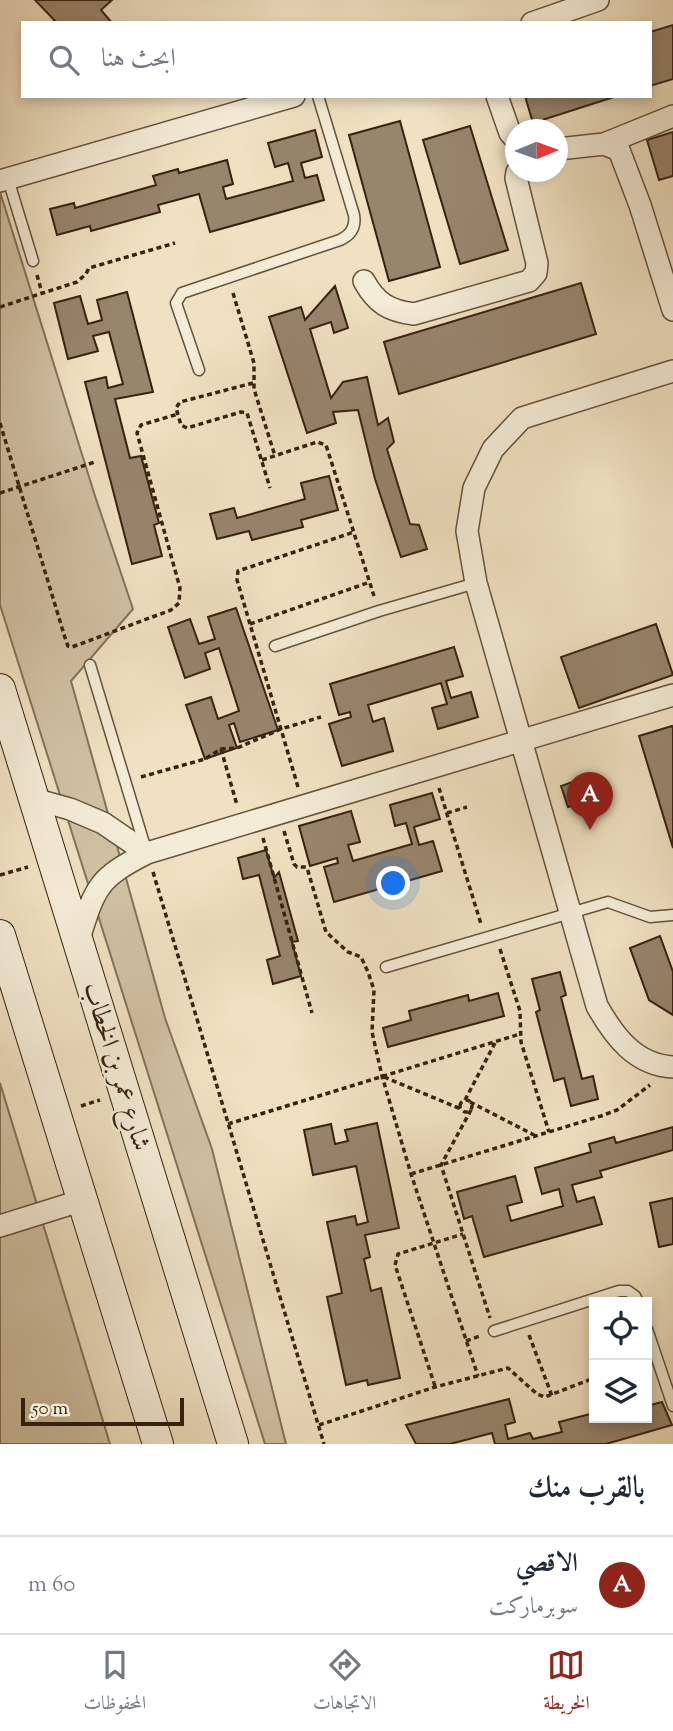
<!DOCTYPE html>
<html lang="ar">
<head>
<meta charset="utf-8">
<style>
	body { margin:0; font-family:"Sorts Mill Goudy",Amiri,serif; background:#f6f6f7; color:#1f2937; direction:rtl }
	.controls { position:absolute; right:21px; bottom:21px; display:grid; overflow:hidden; border-radius:0px; box-shadow:0 4px 10px #0003 }
	.controls button { width:63px; height:63px; display:grid; place-items:center; padding:0; border:0; border-bottom:2px solid #e0e1e3; background:#fff; color:#1f2937; font:35px sans-serif }
	.compass { position:absolute; left:505px; top:119px; width:63px; height:63px; border-radius:50%; background:#fff; box-shadow:0 4px 10px #0003; rotate:89deg }
	.scale { position:absolute; left:21px; bottom:18px; width:163px; box-sizing:border-box; padding-left:7px; border:4px solid #372210; border-top:0; font-size:19px; line-height:24px; white-space:nowrap; color:#372210; -webkit-text-stroke:5px #f5ecd7; paint-order:stroke }
	.you { position:absolute; left:394px; top:884px; width:24px; height:24px; margin:-18px; border:5px solid #fff; border-radius:50%; background:#1a73e8; box-shadow:0 0 0 10px #1a73e833 }
	.badge { display:grid; place-items:center; width:46px; height:46px; border-radius:50%; background:#8f2418; color:#fff; font-size:23px; font-weight:700 }
	.pin { position:absolute; translate:-50% -58px; filter:drop-shadow(0 2px 4px #0008) }
	.pin::after { content:''; position:absolute; top:37px; width:24px; height:21px; background:inherit; clip-path:polygon(0 0,100% 0,50% 100%) }
	.list { margin:0; padding:0; list-style:none }
	h2 { display:flex; justify-content:space-between; align-items:center; height:91px; margin:0; padding:0 28px; font-size:30px }
	h2 small { font-size:23px; font-weight:400; color:#747a83 }
	.list li { display:grid; grid-template-columns:46px 1fr auto; gap:21px; align-items:center; box-sizing:border-box; height:98px; padding:0 28px; border-top:2px solid #e0e1e3 }
	.list b { display:block; font-size:26px; white-space:nowrap }
	.list p { margin:0; font-size:23px; white-space:nowrap; color:#747a83 }
	.list em { font-size:23px; font-style:normal; color:#747a83 }
	.icon { flex:none; width:38px; height:38px; fill:none; stroke:currentColor; stroke-width:2; stroke-linecap:round; stroke-linejoin:round }
	.map { position:relative; flex:none; width:673px; height:1444px; overflow:hidden; direction:ltr }
	.search { position:absolute; background:#fff; box-shadow:0 4px 10px #0003; left:21px; right:21px; top:21px; height:77px; display:flex; align-items:center; gap:18px; box-sizing:border-box; padding:0 24px; border-radius:0px; color:#747a83; font-size:26px }
	.sheet { height:189px; background:#fff }
	nav { display:flex; justify-content:space-around; align-items:center; box-sizing:border-box; height:98px; border-top:2px solid #e0e1e3; background:#fff; font-size:19px; color:#747a83 }
	nav a { display:grid; justify-items:center; gap:4px }
	nav .on { color:#8f2418 }
	.map>svg:first-child { display:block }
	.green { fill:#d0c1a3; stroke:#84725a; stroke-width:2 }
	.building { fill:#97856c; stroke:#372210; stroke-width:2 }
	.lines { fill:none; stroke-linecap:round; stroke-linejoin:round }
	.lane-casing { stroke:#65523c; stroke-width:13 }
	.street-casing { stroke:#65523c; stroke-width:24 }
	.secondary-casing { stroke:#372210; stroke-width:32 }
	.path { stroke:#372210; stroke-width:3.5; stroke-dasharray:5 3.5; stroke-linecap:butt }
	.lane { stroke:#f5ecd7; stroke-width:10 }
	.street { stroke:#f5ecd7; stroke-width:21 }
	.secondary { stroke:#f5ecd7; stroke-width:30 }
	.labels { text-anchor:middle; stroke-width:5; stroke-linejoin:round; paint-order:stroke }
	.street-label { font-size:26px; fill:#372210; stroke:#f5ecd7 }
</style>
</head>
<body>
<div class="map">
<svg width="673" height="1444" viewBox="0 0 673 1444">
	<rect width="100%" height="100%" fill="#efe1c1"/>
	<filter id="stains"><feTurbulence type="fractalNoise" baseFrequency=".00286" numOctaves="4"/><feColorMatrix values="0 0 0 0 .2 0 0 0 0 .09 0 0 0 0 .02 0 0 0 .5 -.17"/></filter>
	<radialGradient id="worn" r=".72"><stop offset=".6" stop-color="#630" stop-opacity="0"/><stop offset="1" stop-color="#630" stop-opacity=".3"/></radialGradient>
	<path class="green" d="M0,192L95,496L133,609L71,681L165,1018L212,1149L286,1444H265L0,605Z
		M0,1083L110,1444H0Z"/>
	<path class="building" d="M35,0H112L101,10L112,23H57Z
		M673,25V79L650,86V32Z
		M525,96H617L533,123Z
		M400,121L440,267L389,281L349,135Z
		M470,126L508,250L460,264L423,140Z
		M315,130L322,157L301,163L305,178L317,175L324,200L210,232L199,194L158,205L160,212L91,231L90,226L57,235L50,209L74,203L75,208L156,185L153,176L178,169L179,173L227,160L233,184L223,187L226,199L293,181L288,163L275,167L268,143Z
		M673,132V176L659,180L647,140Z
		M581,283L596,334L399,394L384,342Z
		M335,286L348,328L334,333L331,322L310,329L331,398L343,382L367,377L378,425L388,418L394,442L387,449L410,524L419,525L427,549L401,557L375,479L358,410L333,412L336,423L307,433L269,317L301,307L305,320Z
		M127,292L153,392L115,399L130,458L141,456L159,523L154,525L162,556L132,564L85,382L106,377L108,388L123,384L109,332L93,336L98,351L68,359L54,303L80,296L88,324L102,320L97,300Z
		M329,476L338,510L301,520L303,527L252,540L249,531L217,539L210,514L234,508L237,518L305,499L301,483Z
		M236,608L278,730L240,742L234,723L229,725L237,748L205,759L186,705L211,697L218,719L239,711L219,648L205,653L210,669L185,678L168,627L190,619L199,644L215,639L208,617Z
		M656,624L673,675L579,708L561,657Z
		M454,647L463,676L446,681L451,698L471,692L478,717L438,729L432,708L447,704L441,683L368,705L373,722L384,718L393,751L342,766L329,724L351,717L350,712L339,715L330,684Z
		M672,726L673,729V848L639,736Z
		M578,780L585,802L568,807L561,786Z
		M432,793L440,819L414,827L419,845L433,841L442,871L334,902L324,867L338,863L337,858L310,866L299,826L351,811L360,842L348,845L353,861L412,844L406,823L395,826L390,805Z
		M266,850L274,878L279,872L298,941L292,942L301,976L273,984L267,960L280,956L259,875L243,879L238,858Z
		M660,936L673,972V1015L649,1000L630,948Z
		M560,972L566,995L561,997L582,1079L593,1076L598,1099L571,1106L564,1078L554,1081L536,1012L540,1010L532,979Z
		M498,993L504,1016L388,1047L383,1028L411,1020L409,1011L468,995L469,1001Z
		M377,1123L399,1228L365,1235L370,1257L364,1259L371,1291L381,1288L400,1378L368,1385L367,1380L346,1385L327,1297L342,1293L327,1222L355,1216L357,1225L368,1222L356,1166L313,1175L304,1130L331,1124L335,1144L348,1141L345,1130Z
		M673,1127V1150L600,1171L602,1177L572,1185L577,1202L594,1197L602,1224L484,1257L472,1216L464,1219L457,1192L515,1176L522,1202L507,1206L511,1221L563,1206L559,1189L542,1194L535,1168L591,1152L589,1144L614,1137L616,1143Z
		M673,1198V1244L659,1247L650,1203Z
		M509,1399L515,1422L505,1425L508,1439L530,1433L533,1439L562,1432L559,1422L594,1413V1418H647V1406L662,1402L672,1425L606,1444H495L492,1433L450,1444H416L406,1425Z"/>
	<g class="lines">
		<defs>
			<path id="lane" d="M8,179L33,261
				M199,370L176,303L182,293L340,240C351,235 356,227 354,215L318,96
				M275,646L379,611L476,583
				M90,665L146,850
				M386,967L608,902L650,917L673,915
				M647,1329L673,1406
				M494,1331L619,1291H628L635,1296L638,1302"/>
			<path id="street" d="M532,23L598,0
				M497,96L510,133L516,140
				M604,144L673,116
				M558,149L604,144L619,150L640,205L673,310
				M0,181L294,96
				M364,281C376,303 389,311 414,314L529,281L536,273L537,263L516,178L517,172
				M673,371L522,418L493,449L474,488L467,531L476,583L597,1006C614,1036 635,1065 673,1067
				M34,799L70,809L103,823L147,853
				M79,939C95,887 98,878 147,853L673,695
				M0,1226L83,1200"/>
			<path id="secondary" d="M0,689L233,1444
				M0,935L158,1444"/>
		</defs>
		<use href="#lane" class="lane-casing"/>
		<use href="#street" class="street-casing"/>
		<use href="#secondary" class="secondary-casing"/>
		<path class="path" d="M37,275L42,293
			M233,293L254,363V389L275,456
			M0,307L77,282L86,274L89,268L175,243
			M253,383L180,402L176,408L181,425L187,428L241,412L247,413L270,488
			M0,423L66,641L68,646L72,647L171,610L179,603L180,588L137,433L141,425L178,414
			M262,460L317,442L326,445L374,596
			M0,493L95,462
			M250,624L370,582
			M221,749L237,805
			M141,777L205,759L221,749L237,748L281,729L321,717
			M298,787L237,580L238,571L354,532
			M439,788L481,924
			M447,813L467,807
			M284,831L294,864L297,867H306L308,871L326,932L348,952L361,957L368,972L374,990L372,1032L382,1076L411,1174L478,1376
			M263,838L312,1013
			M153,872L324,1444
			M0,875L28,867
			M500,949L520,1011L521,1042L549,1132
			M384,1077L461,1109
			M460 1106a6 6 0 1 1 12 0a6 6 0 1 1-12 0Z
			M465,1100L495,1043
			M470,1102L536,1136
			M81,1106L100,1100
			M471,1110L441,1165L490,1318
			M228,1124L520,1034
			M411,1174L601,1116L617,1110L650,1085
			M529,1335L552,1396
			M466,1341L480,1336
			M435,1386L395,1265L398,1254L463,1234
			M319,1425L435,1387L508,1368L537,1394L545,1397L594,1378"/>
		<use href="#lane" class="lane"/>
		<use href="#street" class="street"/>
		<use href="#secondary" class="secondary"/>
	</g>
	<g class="labels">
		<g class="street-label">
			<text transform="translate(118 1066) rotate(73)" y="9">شارع عمر بن الخطاب</text>
		</g>
	</g>
	<rect width="100%" height="100%" filter="url(#stains)"/>
	<rect width="100%" height="100%" fill="url(#worn)"/>
</svg>
<div class="controls">
<button><svg class="icon" aria-label="locate" viewBox="0 0 24 24"><circle cx="12" cy="12" r="6"/><path d="M12 2v4M12 18v4M2 12h4M18 12h4"/></svg></button>
<button><svg class="icon" aria-label="layers" viewBox="0 0 24 24"><path d="M12 4l9 5-9 5-9-5zM3 14l9 5 9-5"/></svg></button>
</div>
<svg class="compass" viewBox="-18 -18 36 36"><path d="M0-13l5 13h-10z" fill="#e53935"/><path d="M0 13l5-13h-10z" fill="#747a83"/></svg>
<div class="scale">50 m</div>
<div class="you"></div>
<div class="pin badge" style="left:590px;top:830px">A</div>
<div class="search"><svg class="icon" aria-label="search" viewBox="0 0 24 24"><circle cx="10" cy="10" r="6"/><path d="M15 15l6 6"/></svg>ابحث هنا</div>
</div>
<section class="sheet">
<h2>بالقرب منك<small></small></h2>
<ul class="list">
<li><span class="badge">A</span><div><b>الاقصي</b><p>سوبرماركت</p></div><em>60 m</em></li>
</ul>
</section>
<nav>
<a class="on"><svg class="icon" aria-label="map" viewBox="0 0 24 24"><path d="M3 6l6-2 6 2 6-2v14l-6 2-6-2-6 2zM9 4v14M15 6v14"/></svg>الخريطة</a>
<a><svg class="icon" aria-label="directions" viewBox="0 0 24 24"><path d="M12 3l9 9-9 9-9-9zM9 14v-3h6M13 9l2 2-2 2"/></svg>الاتجاهات</a>
<a><svg class="icon" aria-label="saved" viewBox="0 0 24 24"><path d="M7 4h10v16l-5-4-5 4z"/></svg>المحفوظات</a>
</nav>
</body>
</html>
